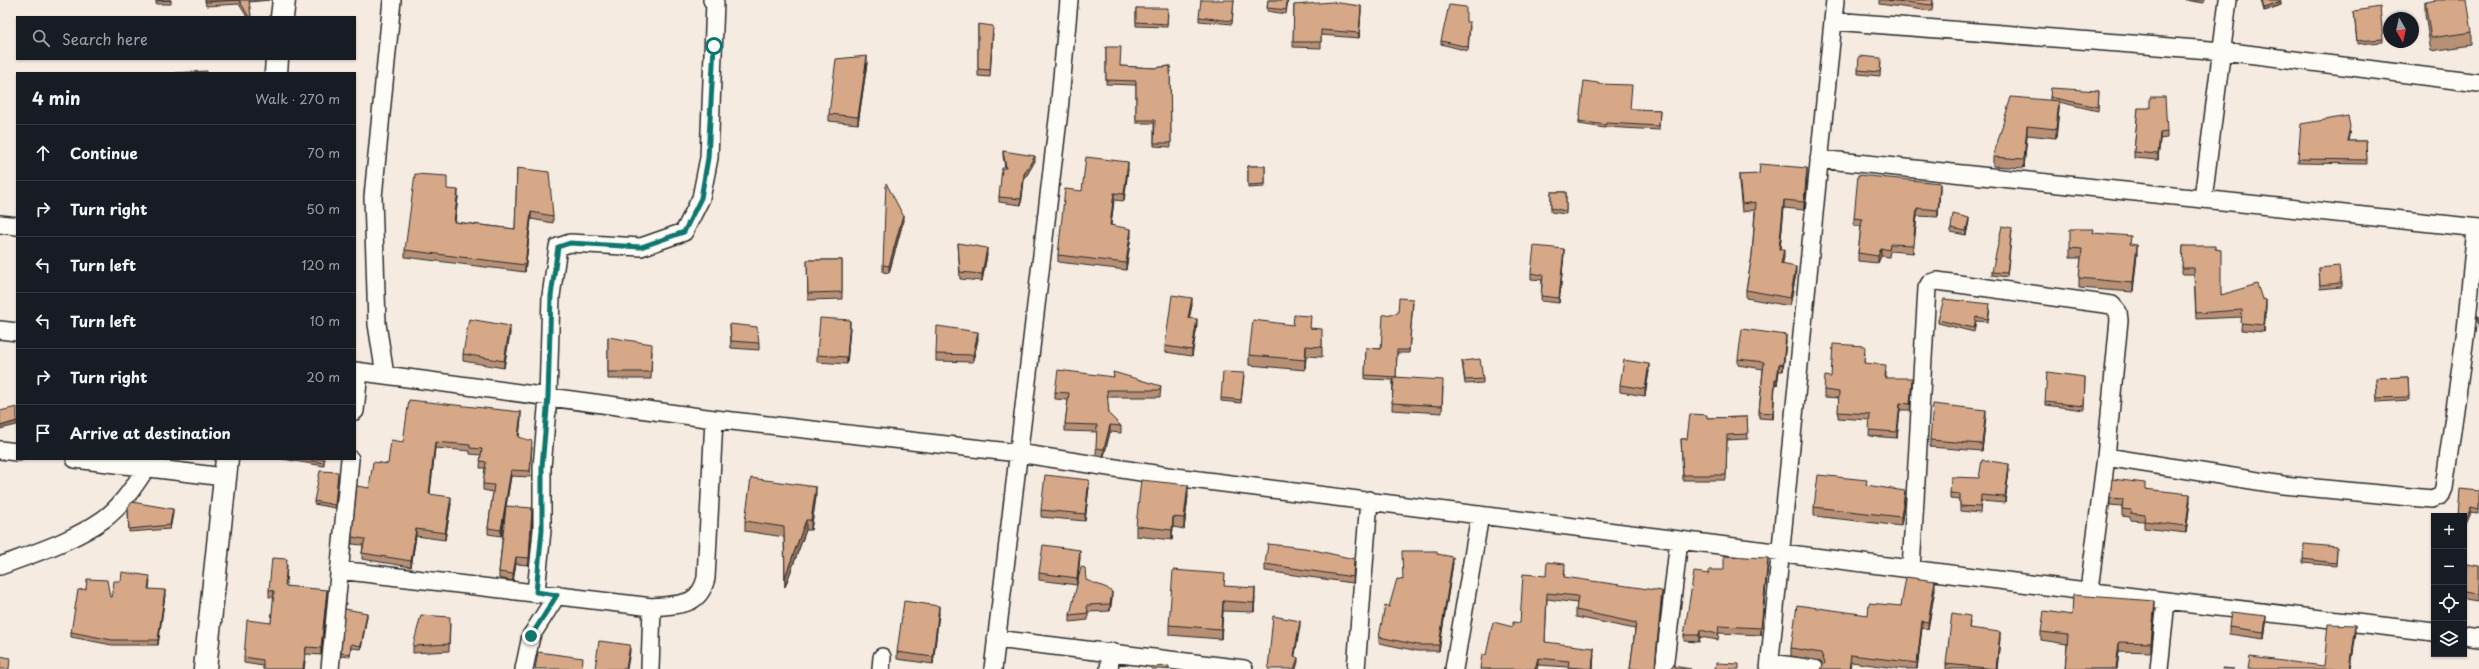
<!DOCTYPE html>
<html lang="en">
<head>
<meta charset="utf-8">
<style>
	body { margin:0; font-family:"Playpen Sans",sans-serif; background:#242831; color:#f1f3f6 }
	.controls { position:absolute; right:12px; bottom:12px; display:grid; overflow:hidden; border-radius:0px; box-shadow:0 1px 3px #0004 }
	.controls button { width:36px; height:36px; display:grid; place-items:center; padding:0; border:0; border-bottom:1px solid #363941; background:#171b24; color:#f1f3f6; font:20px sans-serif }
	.compass { position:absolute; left:2383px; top:12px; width:36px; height:36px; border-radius:50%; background:#171b24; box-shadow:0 1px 3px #0004; rotate:171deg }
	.stop { position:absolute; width:12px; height:12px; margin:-9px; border:3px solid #0f766e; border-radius:50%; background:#fff }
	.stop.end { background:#0f766e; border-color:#fff; box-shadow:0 1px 4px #0008 }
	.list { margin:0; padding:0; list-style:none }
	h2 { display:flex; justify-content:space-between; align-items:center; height:52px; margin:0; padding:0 16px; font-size:17px }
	h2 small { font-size:13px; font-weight:400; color:#9ea1a6 }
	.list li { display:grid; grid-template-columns:26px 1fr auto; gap:12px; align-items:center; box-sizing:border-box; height:56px; padding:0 16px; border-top:1px solid #363941 }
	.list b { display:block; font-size:15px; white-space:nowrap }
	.list em { font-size:13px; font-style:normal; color:#9ea1a6 }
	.icon { flex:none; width:22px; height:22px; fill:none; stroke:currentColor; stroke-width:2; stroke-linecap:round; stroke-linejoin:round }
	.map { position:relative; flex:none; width:2479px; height:669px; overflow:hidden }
	.search { position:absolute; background:#171b24; box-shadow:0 1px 3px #0004; left:16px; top:16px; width:340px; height:44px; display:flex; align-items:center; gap:10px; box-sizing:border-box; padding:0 14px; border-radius:0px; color:#9ea1a6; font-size:15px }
	.panel { position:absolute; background:#171b24; box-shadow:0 1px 3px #0004; left:16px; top:72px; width:340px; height:388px; border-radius:0px }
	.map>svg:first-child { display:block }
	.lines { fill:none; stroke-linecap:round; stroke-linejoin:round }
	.minor-casing { stroke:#2b2b2b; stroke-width:20 }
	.tertiary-casing { stroke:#2b2b2b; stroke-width:25 }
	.minor { stroke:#fdfcf7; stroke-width:17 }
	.tertiary { stroke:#fdfcf7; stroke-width:22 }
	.wall { fill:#b89075; stroke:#2b2b2b }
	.shaded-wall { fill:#96765f; stroke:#2b2b2b }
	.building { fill:#d6a888; stroke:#2b2b2b }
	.route { stroke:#0f766e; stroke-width:5 }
</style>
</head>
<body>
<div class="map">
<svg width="2479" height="669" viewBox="0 0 2479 669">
	<rect width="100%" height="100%" fill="#f5ebe1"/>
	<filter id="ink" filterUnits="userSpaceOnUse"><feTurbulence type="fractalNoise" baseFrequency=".025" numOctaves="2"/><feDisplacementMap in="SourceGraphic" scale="8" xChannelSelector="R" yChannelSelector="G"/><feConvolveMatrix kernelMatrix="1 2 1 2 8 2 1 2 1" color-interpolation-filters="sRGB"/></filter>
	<g filter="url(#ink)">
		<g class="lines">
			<defs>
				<path id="minor" d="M1833,21L1835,0
					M1819,159L2479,228
					M2203,199L2228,0
					M0,224L17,226
					M0,330L17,332
					M355,371L714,419L1018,453L1167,476L1679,540L2166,601L2434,632
					M385,375L377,324L373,197L392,0
					M355,411L359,372
					M0,450L17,452
					M2106,457L2283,485L2432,499L2441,495L2444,488L2466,330L2476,228
					M75,459L224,477
					M0,566C35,553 73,541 104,519C122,506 134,486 147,467
					M1911,569L1927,288L1930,283L1937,281L2112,305L2118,312L2119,320L2106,457L2089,590
					M339,570L652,607C677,604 699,608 706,578L714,419
					M536,592L542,530V467L548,397L551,296L558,247L570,243L641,247L684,232L701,198L709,158L715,2L712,0
					M2464,636L2479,638
					M996,639L1244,669
					M1770,663L1815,669
					M330,669L350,459
					M524,669L531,636L557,595
					M650,669L652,607
					M881,669L882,657
					M993,669L1059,111L1069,0
					M1109,669L1111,652
					M1356,669L1369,500
					M1454,669L1480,515
					M1664,669L1679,540
					M1769,669L1833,21L2223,51L2479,83
					M2159,669L2166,601"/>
				<path id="tertiary" d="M282,17L284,0
					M276,73L277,59
					M205,669L227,459"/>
			</defs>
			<use href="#minor" class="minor-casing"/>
			<use href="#tertiary" class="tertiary-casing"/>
			<use href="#minor" class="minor"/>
			<use href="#tertiary" class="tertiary"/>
		</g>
		<path class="wall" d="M156,0H171V4H156Z
			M205,0H270L249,2L251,17H247L239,4L206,6Z
			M1234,0L1232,24L1199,21V17Z
			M1268,0H1288L1286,14L1267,11Z
			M1879,0H1933L1932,11L1879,4Z
			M2186,0H2204V3Z
			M2261,0H2280L2281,5L2264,11Z
			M2425,2L2472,32V45L2431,51L2425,15Z
			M1294,5L1361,11L1359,38L1321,35V48L1293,47Z
			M1136,8L1168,12L1167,27L1136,26Z
			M2354,11L2383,39V42L2357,44Z
			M1466,22L1470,26L1468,51L1441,44V41Z
			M978,24L993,33L990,77L978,76Z
			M1106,47L1120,66L1154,68L1170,66L1171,147L1154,146V123H1136V85L1106,84Z
			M1881,62L1880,76L1858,74V70Z
			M867,63L858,124L829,121V114Z
			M1598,84L1631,109L1660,110L1659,130L1606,127L1605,128L1579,124V121Z
			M2099,91L2098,111L2059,102V109L2056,138L2027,135L2024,168L1993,166V157L2050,100V97Z
			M2138,108L2167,132V138L2160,139L2158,160L2134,158V152Z
			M2350,131L2348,141H2366L2367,164L2298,163V159Z
			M1003,151L1035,161L1024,180L1021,205L999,202V197L1005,168L1003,156Z
			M1248,166H1265V187L1248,188Z
			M517,168L553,216V223L531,219L525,272L405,257V250L447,189L458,197L455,222L515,229Z
			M1128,169L1124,201L1114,200L1111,225L1131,236L1126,270L1058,262V255L1082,191Z
			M1739,175L1807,176L1804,210L1784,208L1780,249L1784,257L1782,264L1796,274L1790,306L1746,298V290L1752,256L1755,210L1742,212L1739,183Z
			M1940,190L1938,217L1917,216L1913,253L1890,251L1889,257L1881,256L1878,263L1858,261V253L1861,226H1854V218Z
			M1551,192H1566V214L1551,212Z
			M1969,221L1966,235L1951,232V228Z
			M903,222L889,273L883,272V265Z
			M2012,231L2007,277L1992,275V272Z
			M2094,233L2131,244L2137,254L2133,292L2079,288V278L2081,258H2070V248Z
			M958,243L987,255L982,281L960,279Z
			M2183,246L2215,249L2221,295L2262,299L2266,306L2264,332L2241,330L2242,317L2196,319L2194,274H2182Z
			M1564,254L1559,303L1541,301L1542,280L1531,279V273Z
			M807,260H842V299L808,300Z
			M2319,268L2341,283V287L2320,289Z
			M1413,303L1409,353H1397L1396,377L1443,387L1442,413L1392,410L1393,380L1365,379L1366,348L1381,349L1398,313Z
			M1192,305L1189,318L1197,325L1192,356L1165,352V346Z
			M1990,308L1988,322L1976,321L1974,332L1938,323V320Z
			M730,324L759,343V350L731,348Z
			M850,327L847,364L817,362V355Z
			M1311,328L1322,339V357L1306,356L1305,370L1249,365V355Z
			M510,333L504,368L463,361V354Z
			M608,337L652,351L651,379H608Z
			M978,339L973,362L936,361V354Z
			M1786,341L1783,371H1779L1777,385H1775L1773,419L1759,418V412L1763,369L1738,365V359Z
			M1865,353L1864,363L1886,372V378L1912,384L1910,410H1900L1897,438L1869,436L1870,420L1838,418L1839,398L1824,397V390L1831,377Z
			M1462,361L1483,379V383L1465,384Z
			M1649,371L1645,396L1620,392V385Z
			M1244,376L1241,403L1221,401V398Z
			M2085,377L2084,410L2045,405V402Z
			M2408,377L2409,400L2377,402L2376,378Z
			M1161,386L1160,397H1107L1109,414L1121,426V433L1110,432L1104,456L1096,455L1097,432L1065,431V424L1068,400L1055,399V392Z
			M1986,416L1982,451L1930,447V440Z
			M1747,417L1748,439L1727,440L1726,480H1683L1681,439H1687L1707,418Z
			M521,418L519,437L532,447L530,477L511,476L506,506L532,515L529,565L516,564L513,581L499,578V572L505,510L501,536L488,534V528L493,492L483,490V484L485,468H480L481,455L470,454V451L435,448L430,494L451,504L445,540L416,536L411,567L362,559V553L363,545L352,544V537L369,488L388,464L403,442Z
			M283,459H324V466Z
			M2009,470L2005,503L1981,501L1980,513L1960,511V500L1950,499V493L1979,478Z
			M338,475L335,508L314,504V501Z
			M1867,485L1905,500L1901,526L1814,516V507Z
			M1089,487L1085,521L1041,517V510Z
			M2145,489L2190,501L2186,533L2144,528V521L2130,520V517L2122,516V506L2110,505V498Z
			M2479,491V513L2471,512L2464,516Z
			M1188,496L1184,529L1173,527L1172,540L1136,536V526Z
			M816,497L811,530H806L785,587L784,537L745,531V521Z
			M128,511L173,513L170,529L129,532Z
			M2337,550L2336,566L2303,563V559Z
			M1437,554L1453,563L1439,651H1418L1379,643V637L1389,607L1403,580Z
			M1080,557L1077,585L1039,580V573Z
			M1265,564L1354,565L1353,583L1265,571Z
			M1768,564L1761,635L1719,633L1718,640L1700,637L1699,642L1684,641V635L1709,574L1724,570Z
			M287,565L286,586L327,596L321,655L306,654L304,669H263V666L244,663V657L271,623L274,597H269V590Z
			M2479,566V601L2464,599V582Z
			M1565,570L1564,578L1662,598L1630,669L1635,629L1576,617V610L1577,603L1547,599L1545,642L1594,654L1593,669H1568V667L1538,665L1537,669H1480L1486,655L1513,627L1520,623L1546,576Z
			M150,580L149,589L165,595L158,645H112L71,637V632L86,589L110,597H112L121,581Z
			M1086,580L1112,599L1110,611L1088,612V620L1070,622V615Z
			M1225,586L1255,598L1254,612L1223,611L1221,639L1169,635V625Z
			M1935,589L1928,629L1922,628L1917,669H1902L1851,662L1850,669H1820L1823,666L1821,661L1791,656V648L1868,615L1901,606Z
			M2155,610L2151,652L2119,651L2117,669H2065L2067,644L2041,640V632L2072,615Z
			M939,613L933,664L897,659V652Z
			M367,616L361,649L351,648L350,657L341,656V653Z
			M1970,622L1969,628L2000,638L1997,669H1946V664Z
			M2266,623L2264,639L2229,634V627Z
			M450,624L449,651L413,653V646Z"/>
		<path class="shaded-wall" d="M2281,1V5L2264,11V7Z
			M1361,6V11L1359,38V33Z
			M867,56V63L858,124V117Z
			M2059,101V109L2056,138V129Z
			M2027,126V135L2024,168V159Z
			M2160,133V139L2158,160V154Z
			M1035,156V161L1024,180L1021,205V199L1024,174Z
			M1128,162V169L1124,201V194Z
			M1807,168V176L1804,210V202Z
			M1940,183V190L1938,217V210Z
			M458,190V197L454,229V222Z
			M1114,193V200L1110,232V225Z
			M1784,200V208L1779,256V249Z
			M1917,208V216L1913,253V245Z
			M531,212V219L525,272V265Z
			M903,215V222L889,273V266Z
			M1969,218V221L1966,235V231Z
			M1131,229V236L1126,270V263Z
			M2137,245V254L2133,292V283Z
			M987,248V255L982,281V274Z
			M1881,248V256L1878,263V256Z
			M1564,249V254L1559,303V298Z
			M1784,249V257L1781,272V264Z
			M1796,267V274L1790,306V298Z
			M1192,298V305L1188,324V318Z
			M2266,300V306L2264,332V325Z
			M1197,319V325L1192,356V350Z
			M850,320V327L847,364V357Z
			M510,326V333L504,368V361Z
			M978,332V339L973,362V355Z
			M1786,335V341L1783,371V365Z
			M1306,346V356L1305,370V360Z
			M1649,364V371L1645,396V389Z
			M1779,364V371L1777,385V379Z
			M1775,379V385L1773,419V413Z
			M1900,403V410L1897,438V432Z
			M1986,410V416L1982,451V444Z
			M521,412V418L518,444V437Z
			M17,421V425L0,429V426Z
			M1110,425V432L1104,456V449Z
			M435,442V448L429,500V494Z
			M2009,464V470L2005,503V497Z
			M511,470V476L501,536V530Z
			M1089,480V487L1085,521V514Z
			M1188,485V496L1184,529V518Z
			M816,487V497L811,530V520Z
			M1905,491V500L1901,526V517Z
			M2190,494V501L2186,533V526Z
			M451,497V504L445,540V533Z
			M2471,507V512L2464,528V524Z
			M532,508V515L529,565V558Z
			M173,509V513L170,529V525Z
			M1173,517V527L1172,540V530Z
			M806,520V530L785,587V577Z
			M416,529V536L411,567V561Z
			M1080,550V557L1077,585V578Z
			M516,557V564L513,581V574Z
			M1453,557V563L1439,651V645Z
			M1768,558V564L1761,635V628Z
			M1935,581V589L1928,629V622Z
			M1255,588V598L1254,612V603Z
			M165,590V595L158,645V640Z
			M327,590V596L321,655V648Z
			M1662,591V598L1655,669Z
			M1112,592V599L1110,611V604Z
			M1223,601V611L1221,639V629Z
			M2155,601V610L2151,652V643Z
			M939,606V613L933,664V657Z
			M367,613V616L361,649V646Z
			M2266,616V623L2264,639V632Z
			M1300,621V626L1294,661V656Z
			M1922,621V628L1917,669V663Z
			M2356,625V633L2351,669H2350Z
			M1700,630V637L1699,642V635Z
			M2000,632V638L1997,669H1996Z
			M2119,642V651L2117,669H2116Z
			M630,645V652L627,669H626Z
			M306,647L304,669H303Z
			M1594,648L1593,669H1592Z
			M1298,658V662L1296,669H1294Z
			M1538,658V665L1537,669H1535Z"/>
		<path class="building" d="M156,0H171L156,1Z
			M205,0H249L251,17H249L239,0L206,2Z
			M1201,0H1234L1232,21L1199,17Z
			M1268,0H1287L1286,10L1267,8Z
			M1888,0H1933L1932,5Z
			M2262,0H2280L2281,1L2264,7Z
			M2437,0H2467L2472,32L2431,38L2425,2Z
			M1332,2L1361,6L1359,33L1321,30V42H1293L1294,5Z
			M1449,5L1466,7V22H1470L1468,47L1441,41Z
			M2380,7L2383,39L2357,41L2354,11Z
			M1136,8H1168L1167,24L1136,22Z
			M978,24L993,26L990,70L978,69Z
			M1106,47H1121L1120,66L1154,68L1170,66L1171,143H1154L1155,120H1136V81L1106,80Z
			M867,56L858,117L829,114L836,59Z
			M1859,56L1881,58L1880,72L1858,70Z
			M207,71V73H176Z
			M1584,81L1598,83V84L1632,85L1630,109L1660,110L1659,126L1606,123L1605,125L1579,121Z
			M2051,88L2099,91L2098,107L2050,97Z
			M2011,97L2059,101L2056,129L2027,126L2024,159L1993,157Z
			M2150,97H2165L2167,132L2160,133L2158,154L2134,152L2138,108H2150Z
			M2348,116L2350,127L2347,141H2366L2367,160L2298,159L2301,124Z
			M1003,151L1035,156L1024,174L1021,199L999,197L1002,168H1006Z
			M1086,157L1128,162L1124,194L1114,193L1110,225L1131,229L1126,263L1058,255L1065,189L1082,191Z
			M1760,164L1807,168L1804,202L1784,200L1779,249H1784L1781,264L1796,267L1790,298L1746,290L1752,256L1756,202L1742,204L1739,175L1759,174Z
			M1248,166H1265V184L1248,185Z
			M517,168L549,172L553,216L531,212L525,265L405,250L415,174L447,176V189L458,190L454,222L515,229Z
			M1858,175L1940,183L1938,210L1917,208L1913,245L1890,244L1889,250L1881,248L1878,256L1858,253L1862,219L1854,218Z
			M886,183L903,215L889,266L883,265Z
			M1551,192H1566V211L1551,208Z
			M1953,214L1969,218L1966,231L1951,228Z
			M2002,226L2012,228L2007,273L1992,272Z
			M2070,229H2094L2093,233L2131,236L2130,244L2137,245L2133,283L2079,278L2082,249L2070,248Z
			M958,243L987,248L982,274L960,272Z
			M1534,246L1564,249L1559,298L1541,296L1543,275L1531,273Z
			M2183,246H2215V249L2221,250V295L2257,284L2262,299L2266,300L2264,325L2241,323L2242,310L2196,313L2194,268H2182Z
			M807,260H842V292L808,293Z
			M2339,266L2341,283L2320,285L2319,268Z
			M1172,295L1192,298L1188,318L1197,319L1192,350L1165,346Z
			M1399,298L1413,299L1409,350H1397L1396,377L1365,375L1366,348L1381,349L1383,315L1398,313Z
			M1944,299L1990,304L1988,319L1976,317L1974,328L1938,320Z
			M1294,315L1311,316L1310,328L1322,329V347L1306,346L1305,360L1249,355L1253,320L1293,325Z
			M2477,316H2479V328Z
			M820,318L850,320L847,357L817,355Z
			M469,319L510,326L504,361L463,354Z
			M730,324L757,327L759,343L731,341Z
			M937,326L978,332L973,355L936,354Z
			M1742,329L1786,335L1783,365L1779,364L1777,379H1775L1773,413L1759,412L1764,362L1738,359Z
			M608,337L652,344L651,372H608Z
			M1833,344L1865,346L1864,363L1886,365L1885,378H1912L1910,404L1900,403L1897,432L1869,430L1870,414L1838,412L1839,392L1824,390L1825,376L1831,377Z
			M1480,359L1483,379L1465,380L1462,361Z
			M1624,360L1649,364L1645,389L1620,385Z
			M1058,370L1114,377L1113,372L1161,386L1160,390H1107L1109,414L1121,426L1110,425L1104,449L1096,448L1097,425L1065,424L1069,393L1055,392Z
			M1223,372L1244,373L1241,400L1221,398Z
			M2047,372L2085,377L2084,406L2045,402Z
			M1394,377L1443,380L1442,406L1392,403Z
			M2408,377L2409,397L2377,398L2376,378Z
			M409,400L521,412L518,437L532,441L530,471L511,470L501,530L488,528L494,485L483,484L486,462L480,461L482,449L470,448V445L435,442L429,494L451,497L445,533L416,529L411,561L362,553L365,539L352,537L357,486L369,488L373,462L388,464L391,440L403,442Z
			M1933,404L1986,410L1982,444L1930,440Z
			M17,407V421L0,426V411Z
			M1690,414L1707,415V418L1747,417L1748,434L1727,435L1726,475H1683L1681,439H1687Z
			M302,459H324V463Z
			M1982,460L2009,464L2005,497L1981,495L1980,507L1960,506V494L1950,493L1951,477L1979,478Z
			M320,471L338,472L335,505L314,501Z
			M1045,475L1089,480L1085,514L1041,510Z
			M1818,475L1867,480L1866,485L1905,491L1901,517L1814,507Z
			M751,478L816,487L811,520H806L785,577L784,527L745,521Z
			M2112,479L2145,483V489L2190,494L2186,526L2144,521L2145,515L2130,513L2131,510L2122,509L2123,499L2110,498Z
			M1141,480L1188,485L1184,518L1173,517L1172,530L1136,526Z
			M2460,489L2479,491V509L2471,507L2464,524V516H2458Z
			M132,502L173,509L170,525L129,529L128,507Z
			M506,506L532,508L529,558L516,557L513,574L499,572Z
			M1268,544L1305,548L1354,559L1353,577L1265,564Z
			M2304,544L2337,547L2336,563L2303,559Z
			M1043,545L1080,550L1077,578L1039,573Z
			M1402,551H1437V554L1453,557L1439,645H1418L1379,637L1385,606L1389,607L1397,579L1403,580Z
			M1724,556L1768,558L1761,628L1719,626L1718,634L1700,630L1699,635H1684L1694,572L1709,574V570H1724Z
			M272,558L287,559L285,586L327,590L321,648L306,647L303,669H263V660L244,657L247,620L271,623L274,591L269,590Z
			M1547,562L1565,564L1564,577L1662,591L1655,666L1659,669H1630L1636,623L1576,610L1578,596L1547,593L1545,642L1594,648L1592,669L1568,667L1569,661L1538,658L1535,669H1480L1482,654L1486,655L1493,622L1513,627V622L1520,623L1523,574L1546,576Z
			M2467,564L2479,566V594L2464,592V582Z
			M1081,567L1085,568L1086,580L1107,588L1112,592L1110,604L1087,605L1088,613L1070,615Z
			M1173,570L1225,574L1224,586L1255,588L1254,603L1223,601L1221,629L1169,625Z
			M122,572L150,576L148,589L165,590L158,640H112L71,632L78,590L86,589L87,579L107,580L110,597H112L114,581H121Z
			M1906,577L1935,581L1928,622L1922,621L1917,663L1851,655L1849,669H1820L1825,663L1821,653L1791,648L1797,605L1868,615L1869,603L1901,606Z
			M2073,595L2155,601L2151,643L2119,642L2116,669H2065L2068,635L2041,632L2044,611L2072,615Z
			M904,601L939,606L933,657L897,652Z
			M345,609L367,613L361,646L351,644L350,654L341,653Z
			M2231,612L2266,616L2264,632L2229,627Z
			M1952,613L1970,616L1969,628L2000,632L1996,669L1946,664Z
			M421,615L450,617L449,644L413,646Z
			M1273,616L1300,621L1294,656L1298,658L1294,669H1268Z
			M2328,624L2356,625L2350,669H2248L2250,657L2324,666Z
			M599,641L630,645L626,669H595Z
			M538,652L583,658L582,669H535Z
			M0,656L10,658L9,669H0Z
			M1716,663L1739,664V669H1715Z
			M1169,666V669H1151V667Z
			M1673,666L1691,669H1670Z
			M2222,668L2234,669H2222Z"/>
	</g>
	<g class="lines" filter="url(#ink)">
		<path class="route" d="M531,636L557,595L536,592L542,530V467L548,397L551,296L558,247L570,243L641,247L684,232L701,198L708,158L714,46"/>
	</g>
</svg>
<div class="controls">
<button>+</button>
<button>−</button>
<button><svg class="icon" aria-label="locate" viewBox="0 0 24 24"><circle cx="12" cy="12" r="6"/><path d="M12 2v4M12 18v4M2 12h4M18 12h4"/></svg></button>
<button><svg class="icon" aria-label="layers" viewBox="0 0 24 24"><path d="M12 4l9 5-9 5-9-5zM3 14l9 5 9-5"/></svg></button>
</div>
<svg class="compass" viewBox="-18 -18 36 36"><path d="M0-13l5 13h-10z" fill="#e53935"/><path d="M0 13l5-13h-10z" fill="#9ea1a6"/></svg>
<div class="stop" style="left:714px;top:46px"></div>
<div class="stop end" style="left:531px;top:636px"></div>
<div class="search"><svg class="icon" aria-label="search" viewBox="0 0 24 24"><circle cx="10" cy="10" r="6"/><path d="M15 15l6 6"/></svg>Search here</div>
<section class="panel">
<h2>4 min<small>Walk · 270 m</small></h2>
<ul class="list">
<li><svg class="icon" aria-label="ahead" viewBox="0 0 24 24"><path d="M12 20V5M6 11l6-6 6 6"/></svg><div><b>Continue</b></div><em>70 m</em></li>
<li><svg class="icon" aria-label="right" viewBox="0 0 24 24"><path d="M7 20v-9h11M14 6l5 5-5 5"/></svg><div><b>Turn right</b></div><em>50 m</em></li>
<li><svg class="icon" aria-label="left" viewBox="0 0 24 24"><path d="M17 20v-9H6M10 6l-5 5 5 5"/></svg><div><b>Turn left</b></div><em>120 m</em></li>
<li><svg class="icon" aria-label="left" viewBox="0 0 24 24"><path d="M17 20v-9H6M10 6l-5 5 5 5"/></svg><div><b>Turn left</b></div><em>10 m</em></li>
<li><svg class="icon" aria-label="right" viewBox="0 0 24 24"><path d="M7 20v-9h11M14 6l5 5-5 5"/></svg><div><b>Turn right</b></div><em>20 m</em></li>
<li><svg class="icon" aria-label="arrive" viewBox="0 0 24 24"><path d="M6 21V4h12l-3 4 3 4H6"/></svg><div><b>Arrive at destination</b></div></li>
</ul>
</section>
</div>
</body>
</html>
